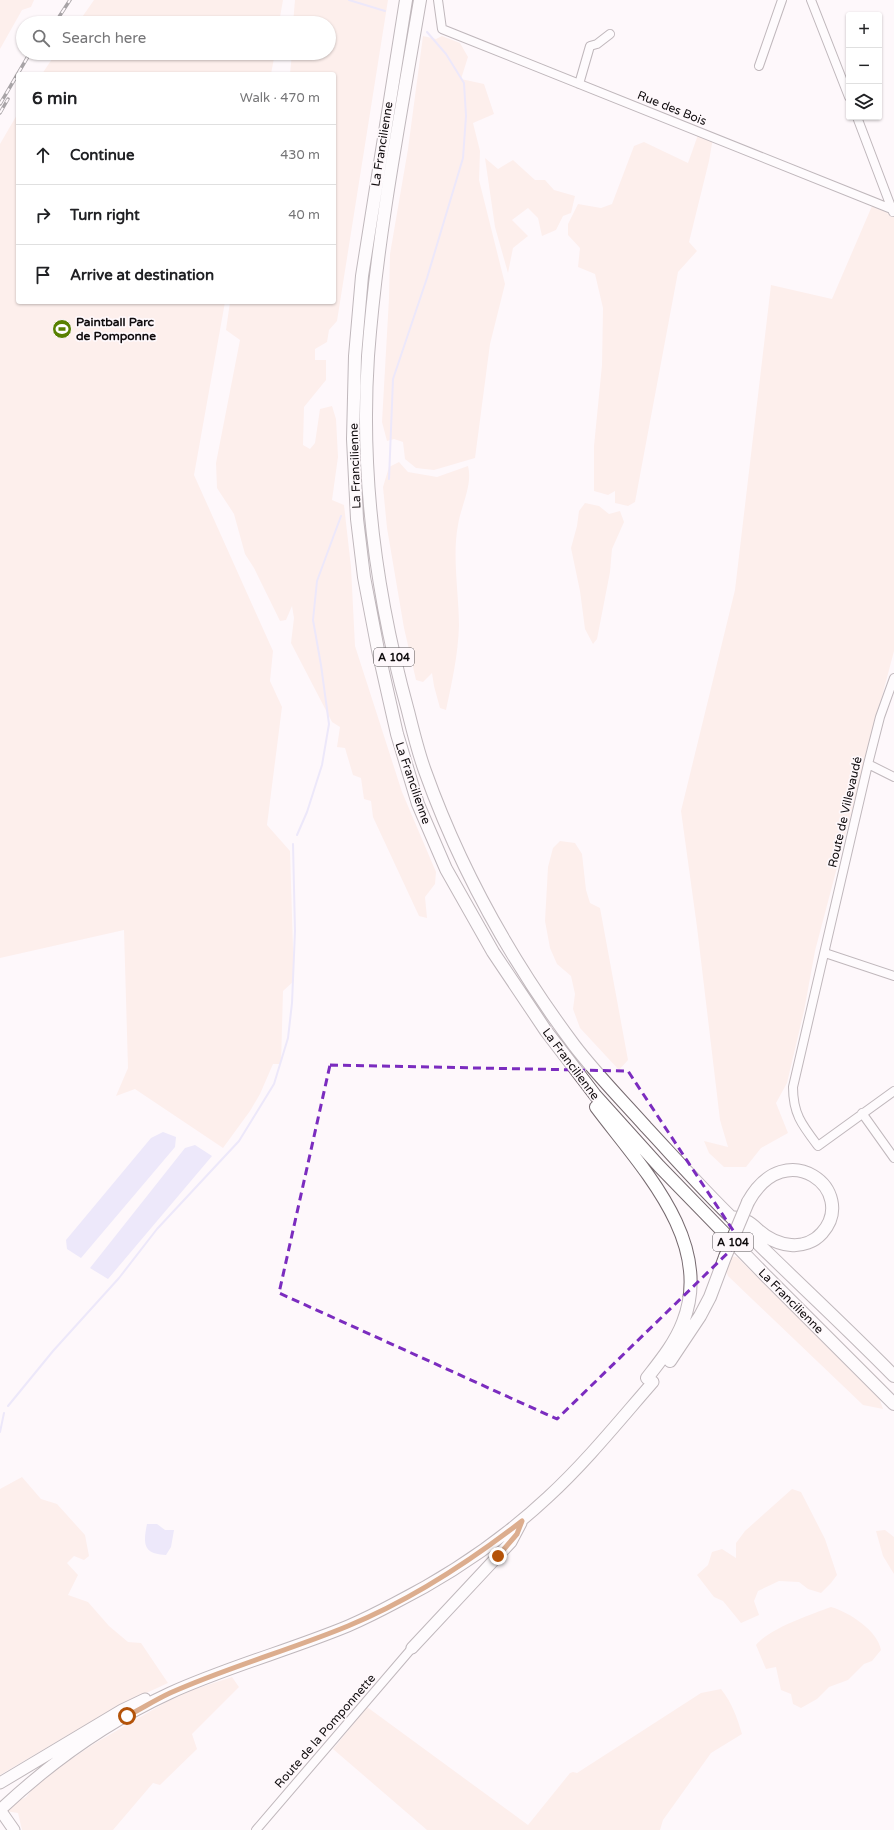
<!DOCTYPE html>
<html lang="en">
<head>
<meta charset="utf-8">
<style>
	body { margin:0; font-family:"Varela Round",sans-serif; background:#f2f2f2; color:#202124 }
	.controls { position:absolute; right:12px; top:12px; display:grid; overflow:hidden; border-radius:4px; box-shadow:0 1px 3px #0004 }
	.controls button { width:36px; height:36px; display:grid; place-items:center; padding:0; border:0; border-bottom:1px solid #e0e0e0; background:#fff; color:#202124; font:20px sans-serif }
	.stop { position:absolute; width:12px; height:12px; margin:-9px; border:3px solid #b45309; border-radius:50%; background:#fff }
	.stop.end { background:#b45309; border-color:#fff; box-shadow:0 1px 4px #0008 }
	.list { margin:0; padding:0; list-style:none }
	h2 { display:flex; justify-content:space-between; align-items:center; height:52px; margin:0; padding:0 16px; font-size:17px }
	h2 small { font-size:13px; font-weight:400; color:#757577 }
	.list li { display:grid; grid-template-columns:26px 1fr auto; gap:12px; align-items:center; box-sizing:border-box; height:60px; padding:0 16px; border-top:1px solid #e0e0e0 }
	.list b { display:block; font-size:15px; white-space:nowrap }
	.list em { font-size:13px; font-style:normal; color:#757577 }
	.icon { flex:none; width:22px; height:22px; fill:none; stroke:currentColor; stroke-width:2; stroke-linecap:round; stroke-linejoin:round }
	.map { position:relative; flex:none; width:894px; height:1830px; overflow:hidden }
	.search { position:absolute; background:#fff; box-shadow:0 1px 3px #0004; left:16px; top:16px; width:320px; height:44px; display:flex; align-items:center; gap:10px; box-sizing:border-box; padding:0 14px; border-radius:22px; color:#757577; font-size:15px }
	.panel { position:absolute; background:#fff; box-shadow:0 1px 3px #0004; left:16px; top:72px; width:320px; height:232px; border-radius:4px }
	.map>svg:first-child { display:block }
	.green { fill:#fde4da }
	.water { fill:#d9d5f8 }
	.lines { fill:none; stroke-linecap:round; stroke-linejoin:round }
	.stream { stroke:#d9d5f8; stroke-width:2 }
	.minor-casing { stroke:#766a6f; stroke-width:10 }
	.major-casing { stroke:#766a6f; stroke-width:13 }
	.highway-casing { stroke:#766a6f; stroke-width:14 }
	.minor { stroke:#fff; stroke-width:8 }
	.major { stroke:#fff; stroke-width:11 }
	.highway { stroke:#fff; stroke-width:12 }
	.rail-casing { stroke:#423e40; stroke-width:3.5 }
	.rail { stroke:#fef8fb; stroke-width:2; stroke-dasharray:6; stroke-linecap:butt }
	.highway-bridge-casing { stroke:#766a6f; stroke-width:14; stroke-linecap:butt }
	.highway-bridge { stroke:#fff; stroke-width:12 }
	.route { stroke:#b45309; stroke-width:5 }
	.marked { fill:none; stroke:#7b2cbf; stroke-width:3; stroke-dasharray:8 5; stroke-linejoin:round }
	.labels { text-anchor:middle; stroke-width:3.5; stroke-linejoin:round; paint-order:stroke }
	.shield { fill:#fef8fb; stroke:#575355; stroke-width:1 }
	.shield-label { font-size:11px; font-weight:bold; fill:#100c0e }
	.street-label { font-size:12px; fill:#100c0e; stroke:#fef8fb }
	.poi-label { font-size:12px; font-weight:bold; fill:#100c0e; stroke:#fef8fb; text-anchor:start }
</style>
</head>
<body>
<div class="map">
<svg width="894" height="1830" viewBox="0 0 894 1830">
	<rect width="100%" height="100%" fill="#fef8fb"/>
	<path class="green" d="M0,0H34L31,7L22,10L0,49Z
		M94,0H283L279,23H78Z
		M295,0H388L337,321L329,330L327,342L315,349V360H326V380L304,407L303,445L310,449L315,443L320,409L332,406L336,419L338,457L332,500L344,505L351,567L355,646L402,792L436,872L435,884L425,897L427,918L419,916L373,817L371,801L364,799L361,778L353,775L345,748L337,747L340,727L332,722L291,643L294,618L292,606L286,620L280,621L254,568L245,554L234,514L217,488L216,463L240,340L226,330L230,302H334V74H290L292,53H329V23H293Z
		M423,36L436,39L442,36L460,43L468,57L461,79L484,84L494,114L473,123L480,151L479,180L505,284L490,344L475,458L434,470L416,468L405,459L403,442L394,439L387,441L382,422L389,298L390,254L408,149Z
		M56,53H275L271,74H42Z
		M18,113V302H225L194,475L273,651L270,681L282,707L267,825L290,851L294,981L283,991L281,1064H273L260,1094L250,1111L223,1148L135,1089L116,1096L128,1068L124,930L0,958V144Z
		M699,132L713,138L709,161L689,242L697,251L678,272L635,502L628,506L615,503V491L608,495L594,491V446L602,365L603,308L595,274L578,267L580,248L568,235V224L578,204L601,208L612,204L634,146L644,142L688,163Z
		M485,158L498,169L513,160L535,180H545L554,190L575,196L571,213L563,216L556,230L542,236L538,218L528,208L512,220L528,236L513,248L508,273L495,227Z
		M872,206L894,215V651L815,951L804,1011L787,1083L776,1103L788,1133L761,1148L746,1167H724L709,1153L704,1141L728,1147L720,1120L697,927L681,811L735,590L771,285L832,299Z
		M399,462L408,472L437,477L468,466C473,484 461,506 458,525C452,556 459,594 459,626C458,655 452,682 446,710L440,708L434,686L432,673L423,682L416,680L404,628L387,528L383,487L389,467Z
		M585,503L599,506L609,514L620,511L624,522L612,549L610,572L597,639L593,644L585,629L580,591L571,548L577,526L579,511Z
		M560,841L575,843L582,854L586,890L590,903L600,908L628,1060L619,1070L580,1028L573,1009L575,994L571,976L557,964L550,948L545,921L548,867L553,848Z
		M730,1256L737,1257L879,1397L883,1409L863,1405L728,1276L725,1269Z
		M22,1477L41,1499L57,1504L85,1535L89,1556L84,1560L74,1556L67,1563L78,1575L68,1595L88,1602L109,1626L128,1642L141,1643L168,1683L116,1707L0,1775V1489Z
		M792,1489L801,1492L825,1539L837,1575L831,1583L821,1593L808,1589L799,1582L779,1581L758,1591L754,1601L759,1615L741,1623L723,1601L714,1597L697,1575L708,1565L712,1552L722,1549L736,1558V1543L745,1531Z
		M885,1530L894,1537V1574L883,1556L876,1531Z
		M831,1607C849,1612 878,1631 881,1650L872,1661L864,1664L848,1680L829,1687L817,1699L801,1708L793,1704L791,1694L781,1690L776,1667L766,1669L756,1645C770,1628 810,1615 831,1607Z
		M232,1677L239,1687L192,1734L197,1749L160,1785L153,1783L113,1830H22L18,1813L5,1811L8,1806L26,1797L34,1787L65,1763L97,1742L180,1694Z
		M721,1689C732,1703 737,1717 742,1734L711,1753L663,1820L660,1830H427L333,1749L367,1707L528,1825L570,1773L573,1772L577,1773L701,1693Z"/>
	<path class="water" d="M163,1132L176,1137L175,1147L81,1258L67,1249L66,1240L151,1138Z
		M195,1145L212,1156L108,1279L90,1268L185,1148Z
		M147,1524H157L165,1530H174L171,1547L166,1555C143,1554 143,1544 147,1524Z"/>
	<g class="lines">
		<path class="stream" d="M349,0L385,11
			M389,479L393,379L427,278L463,158L466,116L464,83L446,54L427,32
			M297,835L307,812L322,765L329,724L321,665L313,620L317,581L341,516
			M8,1406L53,1351L119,1278L157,1229L239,1141L274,1084L288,1038L292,1003L295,931L293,844
			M0,1432L4,1413"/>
		<defs>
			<path id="minor" d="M438,0L442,29L894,210
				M811,0L849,97
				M759,66L782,0
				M579,84L590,46L597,44L610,34
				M857,117L893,212
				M894,678L880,717L868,764L793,1087C793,1114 802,1125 818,1146L894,1091
				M868,764L894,777
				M825,953L894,976
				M862,1113L894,1158
				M256,1830L412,1648"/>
			<path id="major" d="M412,1648L511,1542L521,1523
				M0,1783L122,1710L145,1699
				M0,1810C50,1763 107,1722 170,1693C227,1667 290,1650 348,1626C364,1619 380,1611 395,1603C450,1575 503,1539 548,1497C586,1462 619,1421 653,1382
				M0,1810L14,1830"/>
			<path id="highway" d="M406,0L362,276L355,356L353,439L357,519L364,577L378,650L397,734L418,804L446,869L493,952L546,1031L595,1095L659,1166L767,1277L894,1404
				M420,0C400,118 377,236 368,356C360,476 376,595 408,711C413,731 418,752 425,771C460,869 512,962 574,1045C596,1074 622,1100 646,1127C674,1157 702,1189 732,1218C785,1271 841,1322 894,1376
				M596,1107C640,1166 715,1241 683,1322C675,1343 661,1360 647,1378
				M732,1217C736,1218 742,1218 746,1221C751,1223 755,1227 758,1230C767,1238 779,1244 791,1245C802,1246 814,1242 822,1233C859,1191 786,1133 748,1202
				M670,1361L700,1316L710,1297L725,1257"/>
		</defs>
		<use href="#minor" class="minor-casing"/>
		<use href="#major" class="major-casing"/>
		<use href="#highway" class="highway-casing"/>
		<use href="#minor" class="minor"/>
		<use href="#major" class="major"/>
		<use href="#highway" class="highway"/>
		<defs>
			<path id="rail" d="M55,23L70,0
				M0,104L30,53
				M0,113L8,99"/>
		</defs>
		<use href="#rail" class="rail-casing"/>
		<use href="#rail" class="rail"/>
		<defs>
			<path id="highway-bridge" d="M725,1257L748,1202"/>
		</defs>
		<use href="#highway-bridge" class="highway-bridge-casing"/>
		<use href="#highway-bridge" class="highway-bridge"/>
	</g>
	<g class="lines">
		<path class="route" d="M127,1716C141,1709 155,1700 170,1693C228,1667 290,1650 348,1626C411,1600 469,1562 522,1521L517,1534L498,1556"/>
	</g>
	<path d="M0 0H894V1830H0ZM330,1065L628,1071L740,1241L557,1419L279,1293Z" fill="#fef8fb" fill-opacity=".55" fill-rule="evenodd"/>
	<path class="marked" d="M330,1065L628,1071L740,1241L557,1419L279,1293Z"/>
	<defs>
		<symbol id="stadium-disc" viewBox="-11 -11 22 22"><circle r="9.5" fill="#588000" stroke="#fef8fb"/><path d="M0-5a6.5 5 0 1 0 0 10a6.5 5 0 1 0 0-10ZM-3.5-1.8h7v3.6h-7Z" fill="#fff"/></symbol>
	</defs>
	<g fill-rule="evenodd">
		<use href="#stadium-disc" x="51" y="318" width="22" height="22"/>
	</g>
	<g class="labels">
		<g class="shield">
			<rect x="374" y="648" width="40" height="18" rx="3"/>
			<rect x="713" y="1233" width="40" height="18" rx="3"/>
		</g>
		<g class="shield-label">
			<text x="394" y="661">A 104</text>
			<text x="733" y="1246">A 104</text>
		</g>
		<g class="street-label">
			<text transform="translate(672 108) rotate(22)" y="4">Rue des Bois</text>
			<text transform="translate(382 144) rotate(-81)" y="4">La Francilienne</text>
			<text transform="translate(355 466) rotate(-92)" y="4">La Francilienne</text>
			<text transform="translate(413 783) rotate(71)" y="4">La Francilienne</text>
			<text transform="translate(845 812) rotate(-77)" y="4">Route de Villevaudé</text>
			<text transform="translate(571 1064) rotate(53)" y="4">La Francilienne</text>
			<text transform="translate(791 1301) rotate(45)" y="4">La Francilienne</text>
			<text transform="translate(325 1731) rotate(-49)" y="4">Route de la Pomponnette</text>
		</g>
		<g class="poi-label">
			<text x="76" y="326">Paintball Parc<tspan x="76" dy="14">de Pomponne</tspan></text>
		</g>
	</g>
</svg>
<div class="controls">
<button>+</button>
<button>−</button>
<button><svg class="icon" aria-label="layers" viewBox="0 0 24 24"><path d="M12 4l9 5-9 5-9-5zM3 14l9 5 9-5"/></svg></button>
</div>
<div class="stop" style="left:127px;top:1716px"></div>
<div class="stop end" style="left:498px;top:1556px"></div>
<div class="search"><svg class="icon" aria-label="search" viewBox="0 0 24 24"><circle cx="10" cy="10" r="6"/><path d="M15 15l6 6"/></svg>Search here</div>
<section class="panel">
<h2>6 min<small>Walk · 470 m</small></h2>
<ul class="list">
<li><svg class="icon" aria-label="ahead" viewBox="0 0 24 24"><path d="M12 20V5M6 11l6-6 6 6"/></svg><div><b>Continue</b></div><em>430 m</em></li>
<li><svg class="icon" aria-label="right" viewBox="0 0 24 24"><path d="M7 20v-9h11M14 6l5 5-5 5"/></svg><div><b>Turn right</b></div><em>40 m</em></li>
<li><svg class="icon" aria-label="arrive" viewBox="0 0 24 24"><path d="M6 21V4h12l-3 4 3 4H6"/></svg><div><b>Arrive at destination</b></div></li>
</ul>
</section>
</div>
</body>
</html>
